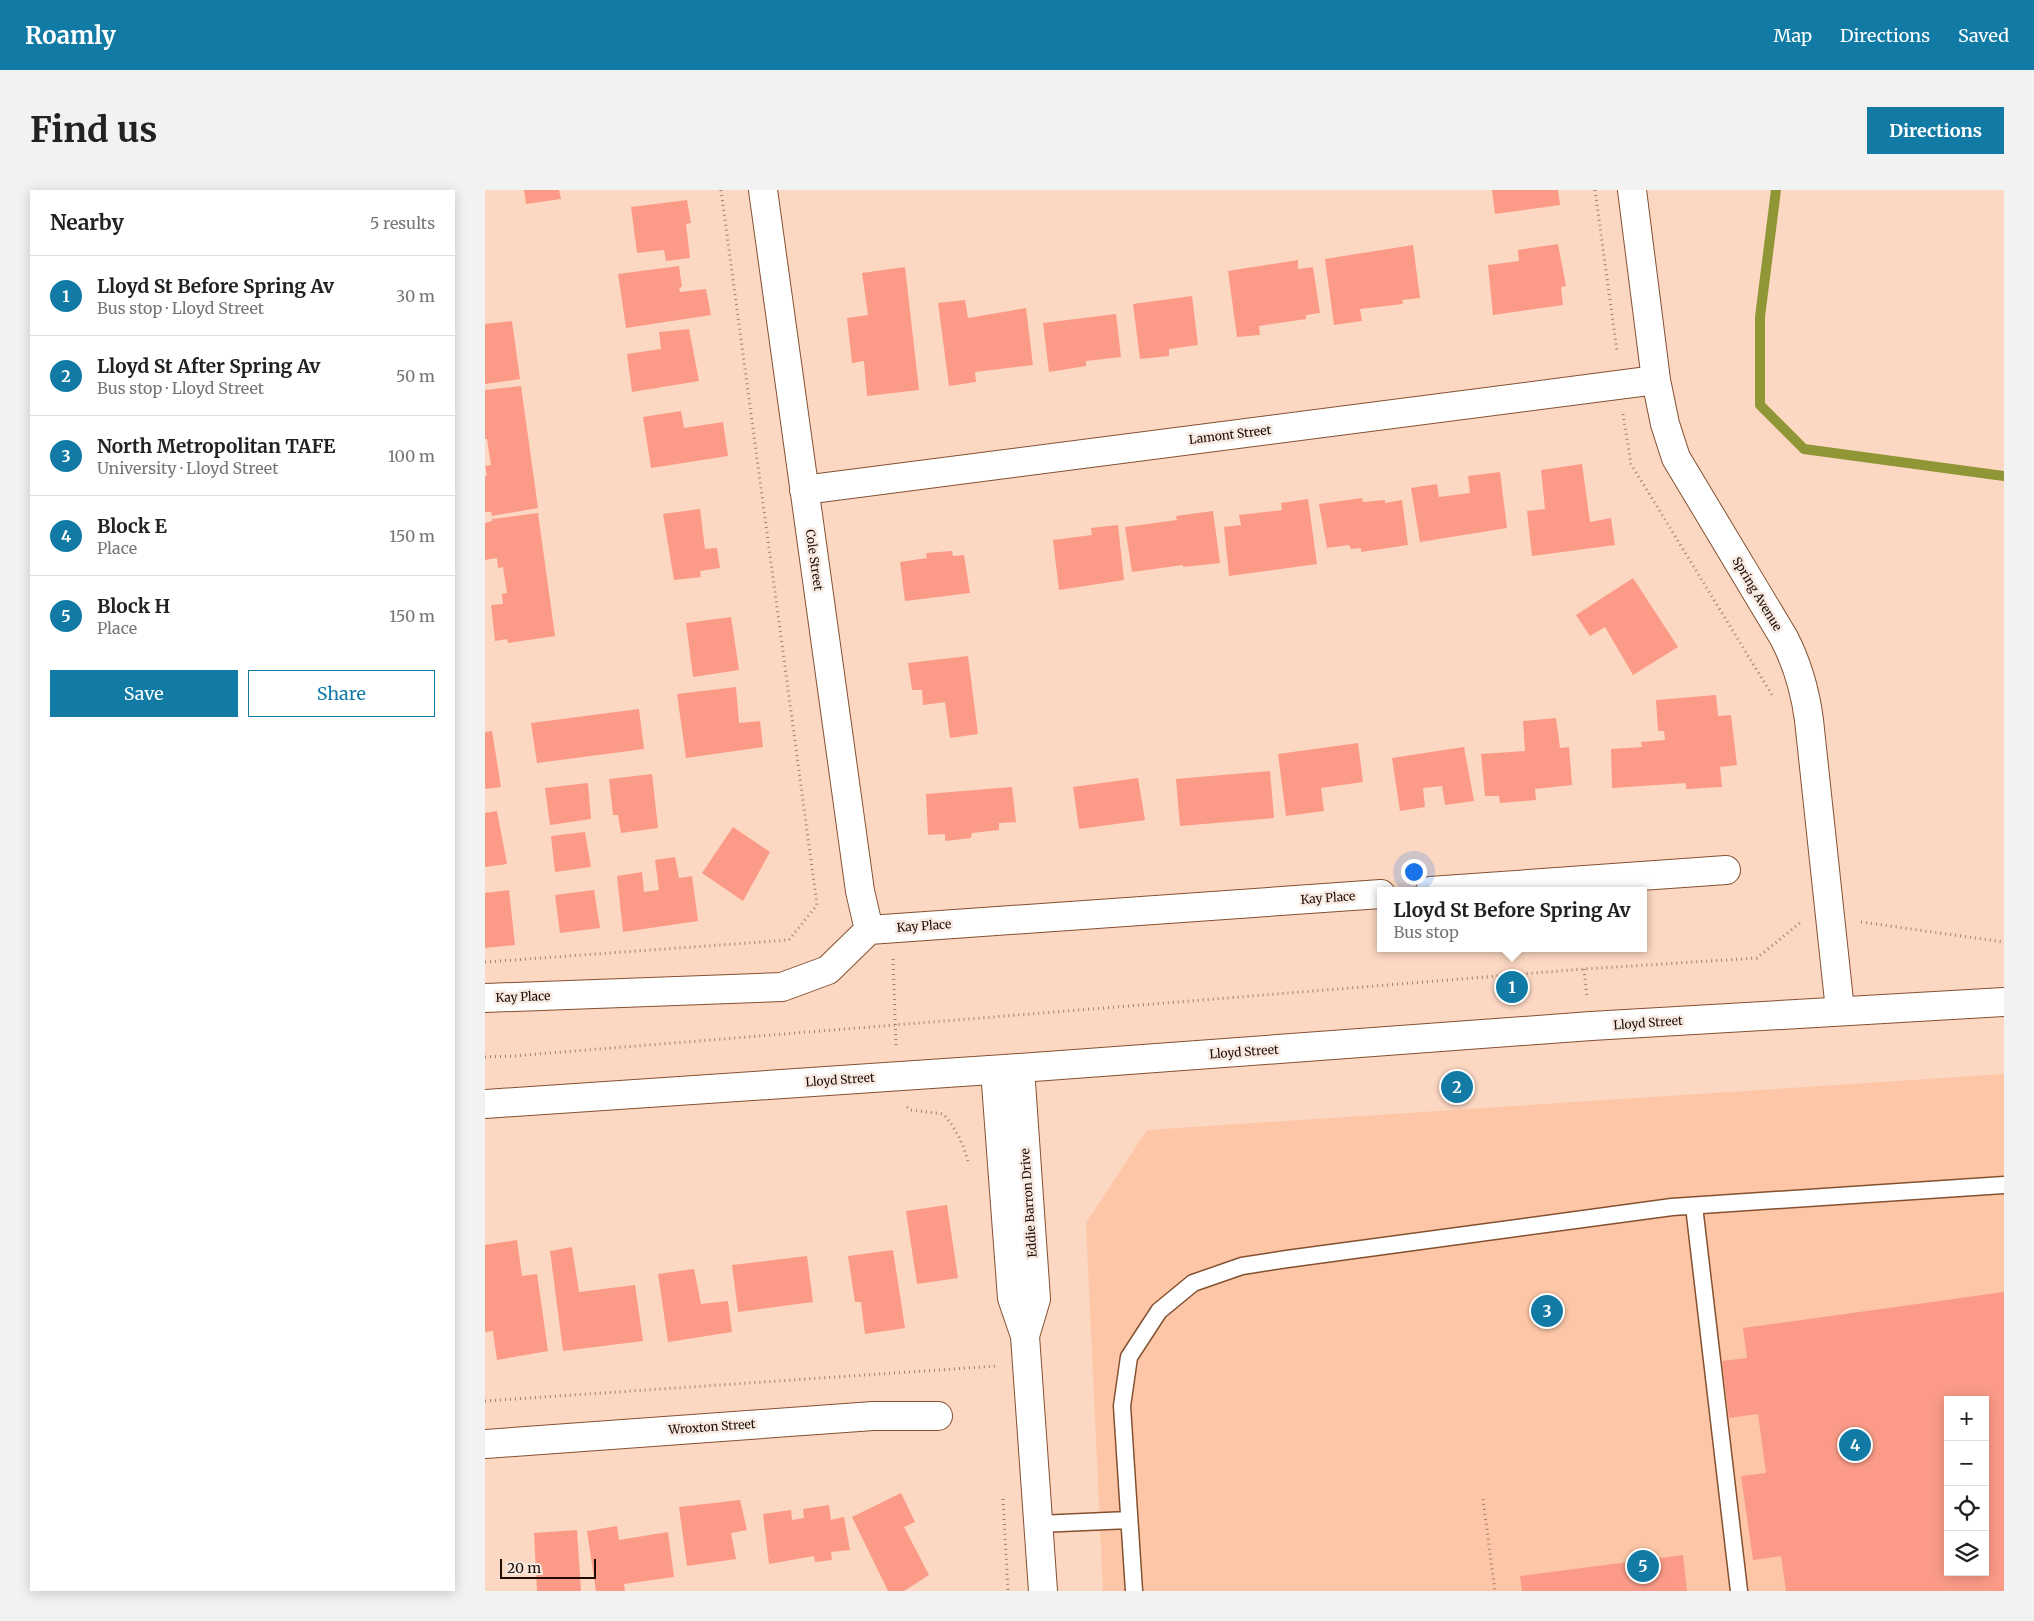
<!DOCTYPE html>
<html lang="en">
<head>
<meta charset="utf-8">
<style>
	body { margin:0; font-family:Merriweather,serif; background:#f2f2f2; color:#222 }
	.controls { position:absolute; right:15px; bottom:15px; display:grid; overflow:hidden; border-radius:0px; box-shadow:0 2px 12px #0003 }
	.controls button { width:45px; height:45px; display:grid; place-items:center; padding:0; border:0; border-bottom:1px solid #e0e0e0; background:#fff; color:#222; font:25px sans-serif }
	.scale { position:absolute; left:15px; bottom:12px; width:96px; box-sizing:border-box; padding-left:5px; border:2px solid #200c01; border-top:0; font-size:14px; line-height:18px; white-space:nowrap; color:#200c01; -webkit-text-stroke:4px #f6eae3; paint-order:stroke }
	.you { position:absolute; left:928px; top:681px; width:18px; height:18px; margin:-12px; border:4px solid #fff; border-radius:50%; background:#1a73e8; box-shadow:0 0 0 8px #1a73e833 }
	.badge { display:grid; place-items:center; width:32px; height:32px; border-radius:50%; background:#127ba5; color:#fff; font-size:16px; font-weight:700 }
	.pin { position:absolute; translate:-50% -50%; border:2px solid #fff; box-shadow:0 1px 5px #0006 }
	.popup { position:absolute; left:892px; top:697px; width:270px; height:65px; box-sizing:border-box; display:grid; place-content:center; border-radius:0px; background:#fff; filter:drop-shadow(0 1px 4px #0005); font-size:16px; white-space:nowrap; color:#767676 }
	.popup b { font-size:19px; color:#222 }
	.popup::after { content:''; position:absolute; left:50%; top:100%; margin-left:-10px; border:10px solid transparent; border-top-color:#fff }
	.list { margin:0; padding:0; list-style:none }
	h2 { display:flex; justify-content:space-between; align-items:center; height:65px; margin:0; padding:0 20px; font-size:21px }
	h2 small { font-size:16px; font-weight:400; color:#767676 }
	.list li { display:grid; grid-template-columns:32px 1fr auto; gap:15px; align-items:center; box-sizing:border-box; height:80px; padding:0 20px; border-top:1px solid #e0e0e0 }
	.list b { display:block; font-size:19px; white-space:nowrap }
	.list p { margin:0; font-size:16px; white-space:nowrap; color:#767676 }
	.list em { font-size:16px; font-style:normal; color:#767676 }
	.actions { display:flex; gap:10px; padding:15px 20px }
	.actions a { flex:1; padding:11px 0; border:1px solid #127ba5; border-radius:0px; text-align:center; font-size:18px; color:#127ba5 }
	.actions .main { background:#127ba5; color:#fff }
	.icon { flex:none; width:28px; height:28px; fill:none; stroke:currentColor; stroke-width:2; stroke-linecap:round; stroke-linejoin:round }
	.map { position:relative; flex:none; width:1519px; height:1401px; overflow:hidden; border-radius:0px }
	header { display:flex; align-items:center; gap:30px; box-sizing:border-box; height:70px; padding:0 25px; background:#127ba5; color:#fff }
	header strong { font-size:24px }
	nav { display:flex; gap:28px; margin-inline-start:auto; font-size:18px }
	.intro { display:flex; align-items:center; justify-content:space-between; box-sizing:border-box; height:120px; padding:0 30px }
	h1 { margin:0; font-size:35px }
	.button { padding:12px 22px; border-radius:0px; background:#127ba5; color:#fff; font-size:18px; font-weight:700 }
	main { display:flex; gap:30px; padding:0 30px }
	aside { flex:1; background:#fff; border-radius:0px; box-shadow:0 2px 12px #0003 }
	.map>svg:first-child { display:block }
	.built { fill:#fdc7a7; fill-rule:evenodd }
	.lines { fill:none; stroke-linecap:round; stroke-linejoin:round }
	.stream { stroke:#909636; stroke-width:10 }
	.building { fill:#fb9b87; fill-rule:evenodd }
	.service-casing { stroke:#845130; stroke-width:19 }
	.minor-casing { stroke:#845130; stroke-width:30 }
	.primary-casing { stroke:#845130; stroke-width:30 }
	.path { stroke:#9e8070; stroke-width:3; stroke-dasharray:1 4; stroke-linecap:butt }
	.service { stroke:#fff; stroke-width:16 }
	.minor { stroke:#fff; stroke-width:28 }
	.primary { stroke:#fff; stroke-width:28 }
	.labels { text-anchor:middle; stroke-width:5; stroke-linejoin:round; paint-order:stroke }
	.street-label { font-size:12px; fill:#200c01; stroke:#f6eae3 }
</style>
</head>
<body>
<header>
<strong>Roamly</strong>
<nav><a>Map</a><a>Directions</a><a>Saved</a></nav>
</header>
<div class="intro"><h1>Find us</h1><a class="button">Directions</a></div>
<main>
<aside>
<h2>Nearby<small>5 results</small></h2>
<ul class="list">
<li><span class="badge">1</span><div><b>Lloyd St Before Spring Av</b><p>Bus stop · Lloyd Street</p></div><em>30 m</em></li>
<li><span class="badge">2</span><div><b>Lloyd St After Spring Av</b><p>Bus stop · Lloyd Street</p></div><em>50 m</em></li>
<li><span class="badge">3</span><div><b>North Metropolitan TAFE</b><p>University · Lloyd Street</p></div><em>100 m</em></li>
<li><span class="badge">4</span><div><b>Block E</b><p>Place</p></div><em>150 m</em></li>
<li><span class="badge">5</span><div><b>Block H</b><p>Place</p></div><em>150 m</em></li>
</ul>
<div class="actions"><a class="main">Save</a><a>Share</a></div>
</aside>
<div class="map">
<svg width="1519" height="1401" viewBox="0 0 1519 1401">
	<rect width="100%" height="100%" fill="#fcd7c2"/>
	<path class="built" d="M1519,884V1401H618L601,1033L662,940ZM1463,1210H1500V1382H1463Z"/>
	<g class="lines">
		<path class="stream" d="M1291,0L1275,127V215L1319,259L1519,286"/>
	</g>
	<path class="building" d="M39,0H74L76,9L41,14Z
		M1007,0H1073L1075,15L1010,24Z
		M202,10L206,33L201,34L205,68L181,71L179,60L152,63L146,17Z
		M1073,54L1081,96L1076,97L1078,115L1008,125L1003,75L1034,71L1033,60Z
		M928,55L935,108L917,110L918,114L875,119L877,131L849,135L840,69Z
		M813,70V79L828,77L835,123L821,125V129L774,136L775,145L752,147L743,81Z
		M194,76L197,97L194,98L195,102L221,99L226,125L141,138L133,84Z
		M420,77L434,200L382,206L379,171L367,173L362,128L383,125L377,83Z
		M707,106L713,155L684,159V166L655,169L648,114Z
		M480,110L483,128L541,118L548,175L490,182L491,192L464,196L453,113Z
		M631,124L636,167L601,171V176L564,182L558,133Z
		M27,131L35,189L0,194V134Z
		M204,139L214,191L147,202L142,164L176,159L174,142Z
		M36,196L53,318L7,326L6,322H0V286H2L0,276L6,275L2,249H0V200Z
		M196,221L199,238L238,232L243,266L166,278L158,227Z
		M1097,274L1105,332L1126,328L1130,355L1047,366L1042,321L1060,319L1056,280Z
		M1015,282L1022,338L935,352L926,298L952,294L954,307L985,303L983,286Z
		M877,308L878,312L900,310V313L917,310L923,355L876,362V358L866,359L864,355L842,358L834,314Z
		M823,309L832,374L744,386L739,337L756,335L754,325L797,320L796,313Z
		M215,319L220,359L232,358L235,378L215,381L216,387L189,390L178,324Z
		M728,321L735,373L698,377V375L647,382L640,337L692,330L691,326Z
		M53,323L70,446L23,453L22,449L10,451L6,415L18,414L17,404L22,403L18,377L13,378L12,368L0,370V333L7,331V329Z
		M633,335L639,390L574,400L568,350L607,345L606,338Z
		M467,361L468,366L479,365L485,403L420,411L415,372L442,368L441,363Z
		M1148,388L1193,457L1148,485L1120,437L1105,446L1091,425Z
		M246,427L254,480L208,487L201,433Z
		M483,466L493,544L465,548L460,512L438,515L437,500H427L423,473Z
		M251,497L254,533L275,531L278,557L201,568L192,504Z
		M1231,505L1233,526L1246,525L1252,575L1235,577L1237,597L1201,599V593L1127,598L1126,559L1157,557L1156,552L1180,550L1179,541H1173L1171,510Z
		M154,519L159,559L52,573L46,533Z
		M1071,528L1075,558L1084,557L1087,595L1050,599L1051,610L1015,613L1014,606H1000L996,564L1040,561L1038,531Z
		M7,541L16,597L0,599V542Z
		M873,553L878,592L836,598L839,621L801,626L793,564Z
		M979,557L989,611L960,615L957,596L938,598L940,617L915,621L907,568Z
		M785,581L789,628L695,636L691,589Z
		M167,584L173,638L136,643L133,625H128L124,589Z
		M653,588L660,630L594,639L588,597Z
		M103,593L106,629L65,635L60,598Z
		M527,597L531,632L514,633V640L487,643L486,648L460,651V644L443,645L441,604Z
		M12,621L22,674L0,677V623Z
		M248,637L285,662L258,711L217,683Z
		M100,642L106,677L70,682L66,646Z
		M190,667L194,688L207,686L213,731L138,742L132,686L157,682L159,702L174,700L170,670Z
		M24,700L30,755L0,758V703Z
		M109,700L115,738L75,743L70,705Z
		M462,1015L473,1088L432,1094L421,1021Z
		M32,1050L37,1086L52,1084L63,1161L12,1170L8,1141L0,1142V1055Z
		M87,1057L94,1102L150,1095L158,1151L78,1161L65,1061Z
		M408,1060L420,1138L380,1144L376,1112H370L363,1066Z
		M322,1066L328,1112L253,1122L247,1075Z
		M209,1079L216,1114L243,1111L247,1142L183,1152L173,1084Z
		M1519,1102V1401H1301L1296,1366L1268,1370L1256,1286L1281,1283L1273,1224L1244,1228L1237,1171L1262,1168L1258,1138ZM1463,1210H1500V1382H1463Z
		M416,1303L430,1332L419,1337L444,1385L419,1401H403L367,1327Z
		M255,1310L262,1340L246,1343L251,1369L202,1376L194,1317Z
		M344,1315L346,1330L359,1327L365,1360L346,1362L347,1370L330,1372L329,1366L284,1374L278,1324L306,1320L307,1330L319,1328L318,1319Z
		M132,1336L134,1350L183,1342L189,1387L139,1394L140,1401H111L102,1341Z
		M92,1340L96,1401H52L49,1343Z
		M1198,1365L1202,1401H1037L1035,1386Z"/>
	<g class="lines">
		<defs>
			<path id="service" d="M1209,1016L1254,1401
				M554,1334L644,1330
				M649,1401L637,1216L644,1167L674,1121L708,1093L757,1076L802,1069L1187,1017L1519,995"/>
			<path id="minor" d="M278,0L375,701L384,740
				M1147,0L1171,190L1180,234L1191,268L1299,448C1313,475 1320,500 1324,530L1355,820
				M319,300L1171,190
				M945,701L1241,680
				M0,808L297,797L343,780L384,740L896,704
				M535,878L551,1109L540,1146
				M510,880L527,1108L540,1146L558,1401
				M0,1254L388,1226H453"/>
			<path id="primary" d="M0,914L535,878L1106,836L1519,812"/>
		</defs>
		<use href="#service" class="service-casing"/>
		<use href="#minor" class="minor-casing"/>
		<use href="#primary" class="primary-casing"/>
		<path class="path" d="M1110,0L1132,161
			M1138,224L1146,274L1287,505
			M1376,732L1519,752
			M408,769L411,855
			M0,772L304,750L332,715L236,0
			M1099,779L1102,807
			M0,867L28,866L1099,779L1272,768L1316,732
			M422,917L426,920L458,924C472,939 479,956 484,975
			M0,1211L512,1176
			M518,1309L523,1401
			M998,1309L1010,1401"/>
		<use href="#service" class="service"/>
		<use href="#minor" class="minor"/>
		<use href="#primary" class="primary"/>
	</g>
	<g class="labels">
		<g class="street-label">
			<text transform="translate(745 245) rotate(-7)" y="4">Lamont Street</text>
			<text transform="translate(329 370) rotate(82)" y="4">Cole Street</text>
			<text transform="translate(1272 404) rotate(59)" y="4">Spring Avenue</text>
			<text transform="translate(843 708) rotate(-4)" y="4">Kay Place</text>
			<text transform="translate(439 736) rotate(-4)" y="4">Kay Place</text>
			<text transform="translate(38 807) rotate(-2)" y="4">Kay Place</text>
			<text transform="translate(1163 833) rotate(-4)" y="4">Lloyd Street</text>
			<text transform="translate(759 862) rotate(-4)" y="4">Lloyd Street</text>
			<text transform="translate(355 890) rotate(-4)" y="4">Lloyd Street</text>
			<text transform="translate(544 1013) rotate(-94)" y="4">Eddie Barron Drive</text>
			<text transform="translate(227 1237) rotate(-4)" y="4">Wroxton Street</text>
		</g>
	</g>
</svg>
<div class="controls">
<button>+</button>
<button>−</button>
<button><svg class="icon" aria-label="locate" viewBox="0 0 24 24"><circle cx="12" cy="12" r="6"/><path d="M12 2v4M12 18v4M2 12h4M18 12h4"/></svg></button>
<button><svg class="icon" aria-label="layers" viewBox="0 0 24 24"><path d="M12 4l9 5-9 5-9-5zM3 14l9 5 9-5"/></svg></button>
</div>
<div class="scale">20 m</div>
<div class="you"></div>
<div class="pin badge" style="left:1027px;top:797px">1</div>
<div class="popup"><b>Lloyd St Before Spring Av</b>Bus stop</div>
<div class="pin badge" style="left:972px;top:897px">2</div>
<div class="pin badge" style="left:1062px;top:1121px">3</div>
<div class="pin badge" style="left:1370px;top:1255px">4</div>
<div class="pin badge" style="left:1158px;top:1376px">5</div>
</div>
</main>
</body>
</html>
